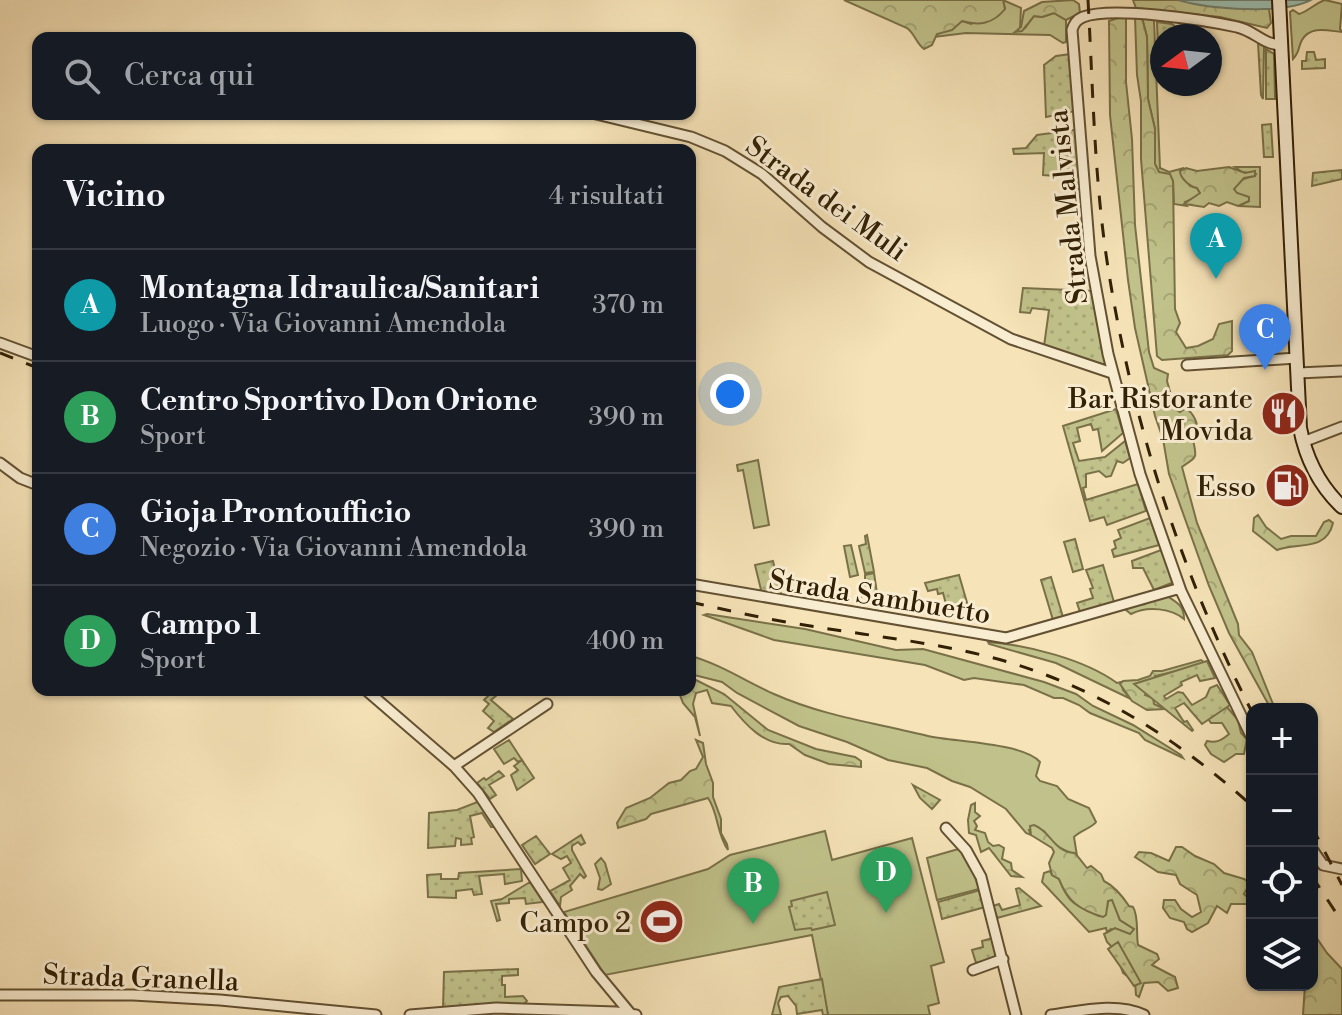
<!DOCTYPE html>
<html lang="it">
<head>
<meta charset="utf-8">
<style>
	body { margin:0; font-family:"Libre Bodoni",serif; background:#20242c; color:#f1f3f6 }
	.controls { position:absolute; right:24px; bottom:24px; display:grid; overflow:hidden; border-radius:16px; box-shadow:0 2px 6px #0004 }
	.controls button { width:72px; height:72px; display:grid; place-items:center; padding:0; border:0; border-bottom:2px solid #363941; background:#171b24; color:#f1f3f6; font:40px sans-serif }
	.compass { position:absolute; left:1150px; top:24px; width:72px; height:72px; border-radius:50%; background:#171b24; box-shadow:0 2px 6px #0004; rotate:255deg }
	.you { position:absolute; left:730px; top:394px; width:28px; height:28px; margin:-20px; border:6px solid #fff; border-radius:50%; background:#1a73e8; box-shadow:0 0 0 12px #1a73e833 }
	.badge { display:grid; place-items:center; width:52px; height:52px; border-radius:50%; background:#c59692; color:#fff; font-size:26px; font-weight:700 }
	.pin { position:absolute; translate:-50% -66px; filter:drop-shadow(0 2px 4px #0008) }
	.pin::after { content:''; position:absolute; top:42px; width:28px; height:24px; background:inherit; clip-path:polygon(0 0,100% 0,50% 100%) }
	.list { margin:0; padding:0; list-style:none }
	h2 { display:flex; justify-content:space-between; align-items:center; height:104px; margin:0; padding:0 32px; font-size:34px }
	h2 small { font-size:26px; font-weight:400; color:#9ea1a6 }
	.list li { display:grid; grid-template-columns:52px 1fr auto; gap:24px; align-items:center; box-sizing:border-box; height:112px; padding:0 32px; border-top:2px solid #363941 }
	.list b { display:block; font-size:30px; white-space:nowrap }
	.list p { margin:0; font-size:26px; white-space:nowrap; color:#9ea1a6 }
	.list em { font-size:26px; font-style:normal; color:#9ea1a6 }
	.icon { flex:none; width:44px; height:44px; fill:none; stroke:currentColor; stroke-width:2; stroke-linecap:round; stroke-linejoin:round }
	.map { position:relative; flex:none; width:1342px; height:1015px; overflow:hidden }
	.search { position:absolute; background:#171b24; box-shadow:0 2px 6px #0004; left:32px; top:32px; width:664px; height:88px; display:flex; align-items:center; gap:20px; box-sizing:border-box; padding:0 28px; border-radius:16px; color:#9ea1a6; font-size:30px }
	.panel { position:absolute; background:#171b24; box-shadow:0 2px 6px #0004; left:32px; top:144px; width:664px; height:552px; border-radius:16px }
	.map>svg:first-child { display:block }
	.grass { fill:#c1c28b; stroke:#7a7148; stroke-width:2 }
	.forest { fill:url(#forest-crowns); stroke:#7a7148; stroke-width:2 }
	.garden { fill:url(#garden-dots); stroke:#7a7148; stroke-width:2 }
	.water { fill:#9dbeb0; stroke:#727f6c; stroke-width:2 }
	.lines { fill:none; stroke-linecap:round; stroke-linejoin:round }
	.street-casing { stroke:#635132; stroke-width:13 }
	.secondary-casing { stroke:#322005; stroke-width:16 }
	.street { stroke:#f9edd1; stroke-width:9 }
	.secondary { stroke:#f9edd1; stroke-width:12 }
	.rail { stroke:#322005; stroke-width:3; stroke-dasharray:14 14; stroke-linecap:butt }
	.labels { text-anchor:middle; stroke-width:6; stroke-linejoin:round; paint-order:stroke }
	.street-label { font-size:28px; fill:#322005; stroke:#f9edd1 }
	.poi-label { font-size:28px; fill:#322005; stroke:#f9edd1; text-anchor:end }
</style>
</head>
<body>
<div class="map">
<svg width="1342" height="1015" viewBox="0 0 1342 1015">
	<defs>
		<pattern id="forest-crowns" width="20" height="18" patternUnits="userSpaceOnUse" patternTransform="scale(2)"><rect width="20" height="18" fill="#c1c28b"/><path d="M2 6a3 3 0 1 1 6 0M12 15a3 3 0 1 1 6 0" fill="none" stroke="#a6a676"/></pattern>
		<pattern id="garden-dots" width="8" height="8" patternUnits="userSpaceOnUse" patternTransform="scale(2)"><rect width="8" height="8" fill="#c1c28b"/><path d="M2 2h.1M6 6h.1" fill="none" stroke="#a6a676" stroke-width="1.8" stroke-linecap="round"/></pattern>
	</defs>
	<rect width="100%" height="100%" fill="#f6e3b8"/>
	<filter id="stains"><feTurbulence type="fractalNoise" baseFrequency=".0025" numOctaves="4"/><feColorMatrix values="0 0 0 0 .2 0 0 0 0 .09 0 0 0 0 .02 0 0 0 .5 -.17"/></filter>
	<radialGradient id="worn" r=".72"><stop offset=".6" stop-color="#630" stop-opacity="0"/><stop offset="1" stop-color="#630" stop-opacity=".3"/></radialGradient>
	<path class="grass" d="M1003,0L1021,8L1020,29L1025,28L1034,16L1042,17L1054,13L1066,20V42L1063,43L1050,35L966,33L934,37C938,32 953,28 962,21L971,24L1005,9Z
		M1325,0L1342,4L1340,29L1342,32C1329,31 1311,25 1302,40C1298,47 1300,52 1293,59L1290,12L1293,10L1299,14C1309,11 1315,3 1325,0Z
		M1144,17L1154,20L1160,168L1169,172L1184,168L1180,171L1190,186L1197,188L1200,193L1197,197L1185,202L1187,206L1174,204L1173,181L1159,172L1155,164V129L1148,99L1147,37L1142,18Z
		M1235,167H1260V207L1238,206L1249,201V198L1234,192C1234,180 1246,178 1255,176L1256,174L1242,172Z
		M758,460L769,525L754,528L743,470L738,471L737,465Z
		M707,614L805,629L896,650L923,649L1044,682L1076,694L1093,706L1133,725L1181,755L1183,758L1145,740L1139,733L1090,713L1079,705L1063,698H1054L1024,685L974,678L964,680L925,665L774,640L704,615Z
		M988,642C1027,645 1084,659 1117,683L1121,682L1123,690L1131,699L1056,663L989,644Z
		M690,656C716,662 749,683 774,694C823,716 876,723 928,736C954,742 1024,743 1040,762L1036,776L1040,781L1057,786L1068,799L1089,808L1096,822C1092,828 1081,830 1074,837L1077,856C1064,849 1052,847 1044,831L1029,830L1031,835L1026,833L1006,809L970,787L952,781L927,768L888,760L847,742L799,726L737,693L722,682L690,674Z
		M509,740L522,760L518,762L514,758L504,764L494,749Z
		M825,831L832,860L912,838L944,962L931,966L939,1003L928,1006L930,1015H828L812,935L605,975L564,912L708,869L730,855Z
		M962,848L973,870L979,889L937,900L927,858Z
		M1050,871L1052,875L1059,879C1070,906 1075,904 1099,916L1107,908L1108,900L1112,899L1120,920L1134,929L1133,933L1129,935L1111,929L1107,932L1106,928L1089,932L1042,882L1044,873Z"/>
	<path class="forest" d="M844,0H1003L1005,9C993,24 979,26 962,21L952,30L937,34L932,45L924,49C916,43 915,34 907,28Z
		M1073,0L1079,4L1080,13L1066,20L1054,13L1042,17L1034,16L1022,31L1015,32L1021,27L1024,11L1042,2Z
		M1133,0H1180L1213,5L1247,4L1269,9L1271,23L1267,28L1220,17L1136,8Z
		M1121,17L1126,18V82L1132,139L1135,225L1149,352L1154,368L1168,374L1167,381L1175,409L1180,412L1186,408C1194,414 1198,424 1198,434L1193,440C1198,461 1195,457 1182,467L1197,523L1238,624L1239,635L1252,652L1275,709H1271L1229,633L1209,586L1169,474L1163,439L1155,416L1135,328L1128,280L1110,115L1109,21Z
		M1135,17L1142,18L1147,37L1148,99L1155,129V164L1159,172L1170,174L1173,181L1175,309L1180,323L1176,332L1186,348L1198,346L1213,339L1219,324L1232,321V351L1228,355L1162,360L1157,356L1141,159V101L1137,75Z
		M1229,167L1245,173L1255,171V176L1244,178L1234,189L1237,193L1249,197V201L1238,206L1227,202L1219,206L1209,203L1204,207L1184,204L1200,193L1197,188C1190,187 1180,178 1180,171L1186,168L1197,171Z
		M1258,515L1266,527L1281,539L1291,536H1316L1324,522L1329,520L1333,523C1326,552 1298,542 1277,550L1253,531L1254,518Z
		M1167,596C1177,603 1184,605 1184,619C1172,609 1148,605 1131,614L1126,610L1130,605Z
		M1201,660L1207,664L1155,676L1145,695L1153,698L1154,704L1165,709L1147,710L1132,701L1120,684L1123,681L1138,680L1150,676L1153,671H1162Z
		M690,677L724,694L768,730L816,749L855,757L861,761V767L829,764L805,755L789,744C764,746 744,723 731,706L712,703L707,690L696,693L693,704L700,736L695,717L683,703L678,690H690Z
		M1227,707L1238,720L1241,733L1247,739L1244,754H1236L1224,762L1211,754L1205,745L1207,741C1216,743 1221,741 1229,734L1222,723H1211L1206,716Z
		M696,740L703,743L706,764L713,783V797L721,819V833L727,844L728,850C716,833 719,814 708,798L651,814L646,819L618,828L617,823L626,808L650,798L669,783L681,780L690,771L696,769L703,757Z
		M975,803V812L980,816L974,821L977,826L975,830L985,833L988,842L993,846L999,845L1004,848L1002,859L1011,863L1012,870L1022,877L1011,876L989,848L981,852L976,835L969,833L968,820L971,805Z
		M1034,825C1052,832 1052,851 1075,853L1087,868L1091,866L1101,874L1104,881C1114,886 1123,897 1129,906L1133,907C1139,916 1136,935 1138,945L1157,954L1159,959L1152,965L1175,977L1178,988L1168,991L1158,982L1144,983L1139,997L1136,995L1135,982L1123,973L1115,950L1107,942L1104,934L1115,928L1130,934L1134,929L1120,920L1112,900L1108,901L1106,915L1103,917C1080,910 1068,902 1059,879L1052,875L1049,863L1054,852L1052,848L1031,835L1030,826Z
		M1176,847H1182L1195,856L1214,864L1224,873L1244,879L1250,883L1244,894L1252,901V911L1247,904H1231L1227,913L1217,906L1208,923L1192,932L1187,929L1184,922L1170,918L1163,908L1164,900H1175L1181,909L1192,917L1201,912L1197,895L1180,884L1176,875L1158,872L1135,857L1139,852L1151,853L1169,861Z
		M601,858L605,863L611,884L602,890L598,889L600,878L595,864Z
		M1312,931L1327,953L1342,969V1015H1303L1305,985H1312Z"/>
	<path class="garden" d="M1157,22L1172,24L1176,27L1172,36H1162V48L1158,49Z
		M1258,43L1264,47L1263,99L1261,95Z
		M1266,49L1274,54L1275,99H1266Z
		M1307,52H1314L1316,60L1325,59V68L1302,69V61H1306Z
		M1071,54L1075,111L1046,117L1044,65L1056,56Z
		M1271,124L1273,157H1264L1262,125Z
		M1074,130L1077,133L1081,188H1077L1071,177L1043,175L1044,153L1014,154L1013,149L1026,148L1037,135Z
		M1342,170V179L1312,186L1313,173Z
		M1023,288L1093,291L1107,364L1105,367L1044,346L1049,310L1032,308L1030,313L1020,312Z
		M1116,409L1123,433L1102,451L1098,429L1093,430L1091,424L1077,428L1080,441L1073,443L1079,461L1105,457L1125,441L1130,458L1123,463L1117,461L1111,476L1106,477L1099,471L1086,474V487L1083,488L1086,500L1138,484L1146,511L1107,525L1104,517L1090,521L1063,426Z
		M1150,518L1159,545L1114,557L1112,550L1116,548L1114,541L1121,538L1118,530Z
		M867,535L874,572L865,573L859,546L866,544L865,536Z
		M1075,539L1083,569L1073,572L1064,542Z
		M851,545L858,575L850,577L844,546Z
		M1161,550L1174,582L1154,590L1143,568H1133L1132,561Z
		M773,561L782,598L762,594L755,565Z
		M1103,565L1114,602L1080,612L1077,603L1093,598L1090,589L1093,588L1086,570Z
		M874,573L877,593L859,597L865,583V575Z
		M959,575L968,606L948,611L943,593L938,594L937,589L928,591L925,583Z
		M1051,577L1063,617L1053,620L1041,580Z
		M1207,661L1215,678L1200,681L1197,675L1181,682L1182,685L1164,696L1166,699L1178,692L1183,693L1192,705L1206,697L1210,688L1217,685L1230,705L1202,724L1184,703L1175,708L1184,722L1187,721L1193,730L1192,731L1134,684Z
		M494,690H503L491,700L513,719L494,732L488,728L494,721L483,711L489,704L484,700Z
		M522,760L534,778L517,790L511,775L518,770L514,766Z
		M499,771L504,776L489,785L496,795L490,799L477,783L484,778L486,780Z
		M913,785L940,800L932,809L920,798Z
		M480,801L498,827H491L482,813L470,816L474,837L471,838L472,844L461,845V839L456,838L455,846L428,848L429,813L457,810Z
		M581,835L585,843L581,845L578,842L572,846V850L586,876L584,878L580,874L570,886L572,890L561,897L560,906L550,891L570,880L563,868L571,863L567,856L561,859L552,854Z
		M536,836L550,854L535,864L522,845Z
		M521,869L522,881L505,884L504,874L479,876L482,894L474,895L472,889L456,891V898L428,897L427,875L441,874V879H458L459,873Z
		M530,882L543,902L526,904L525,898L509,899V903L496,904L500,920L497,921L491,901L502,899Z
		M1019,888L1041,906L997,918L993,906L999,904L1002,910L1020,905L1016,889Z
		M980,890L985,907L942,919L938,902Z
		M827,892L835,925L812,930L811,928L795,930L789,907L792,906L791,901Z
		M993,938L998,957L976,963L972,950L983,947L982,941Z
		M1118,942L1141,983L1134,986L1108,949Z
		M518,969V975L502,976V985H505V997L523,996L527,1001L524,1004L443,1009L444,972Z
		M822,979L828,1015H823L822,1010L797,1014L796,1006L788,996L781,997L778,1003L781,1015H772L779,987Z"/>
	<path class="water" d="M1178,0H1311C1284,15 1208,9 1178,0Z"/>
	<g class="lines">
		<defs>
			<path id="street" d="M596,114L691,137L725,151L762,174L822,227L869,262L1011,339L1112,373
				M0,343L38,357
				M1187,365L1297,358
				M1298,373L1342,371
				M1303,442L1342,427
				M0,463L20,478L38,485
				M690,584L1006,638L1177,589L1181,591L1252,738
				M1181,591L1140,474L1108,354L1090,256L1072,30C1074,24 1076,20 1083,17C1112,6 1205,20 1237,27C1253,30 1264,45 1281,45
				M366,690L454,766L478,793L596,972L630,1013
				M454,766L547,704
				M946,828L966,850L981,877L1016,1015
				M1312,849L1323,865L1342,869
				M973,970L1003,959
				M0,995H133L220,1000L376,1015
				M410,1015L496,1008L616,1012L636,1015
				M1051,1015C1081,1011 1116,1002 1144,1015"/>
			<path id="secondary" d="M1279,0L1300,428C1306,459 1320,486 1342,507"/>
		</defs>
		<use href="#street" class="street-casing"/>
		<use href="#secondary" class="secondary-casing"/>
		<use href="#street" class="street"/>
		<use href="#secondary" class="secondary"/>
		<path class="rail" d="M1088,0C1093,87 1094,175 1107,261C1131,418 1180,571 1252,712
			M0,353L38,368
			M690,602C726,610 761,618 798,624C862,635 927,641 990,657C1090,683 1176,737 1252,806
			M1312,827L1342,885
			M1312,876L1342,922"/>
	</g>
	<defs>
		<symbol id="restaurant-disc" viewBox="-11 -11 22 22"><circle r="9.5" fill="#8f2418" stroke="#f9edd1"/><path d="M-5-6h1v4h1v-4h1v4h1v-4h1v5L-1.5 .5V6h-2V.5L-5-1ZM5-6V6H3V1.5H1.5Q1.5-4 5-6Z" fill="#fff"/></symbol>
		<symbol id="fuel-disc" viewBox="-11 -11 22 22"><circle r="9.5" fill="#8f2418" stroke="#f9edd1"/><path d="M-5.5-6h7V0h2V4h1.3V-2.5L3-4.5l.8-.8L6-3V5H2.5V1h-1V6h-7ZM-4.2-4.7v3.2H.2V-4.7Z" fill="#fff"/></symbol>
		<symbol id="stadium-disc" viewBox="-11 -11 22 22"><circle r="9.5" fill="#8f2418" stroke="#f9edd1"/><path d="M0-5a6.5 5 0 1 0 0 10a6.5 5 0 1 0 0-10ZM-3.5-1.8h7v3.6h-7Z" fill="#fff"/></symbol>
	</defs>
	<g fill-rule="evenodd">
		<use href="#restaurant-disc" x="1258" y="388" width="51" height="51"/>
		<use href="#fuel-disc" x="1262" y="460" width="51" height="51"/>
		<use href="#stadium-disc" x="636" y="896" width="51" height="51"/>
	</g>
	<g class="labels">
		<g class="street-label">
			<text transform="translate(827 198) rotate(36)" y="10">Strada dei Muli</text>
			<text transform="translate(1067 207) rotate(-96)" y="10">Strada Malvista</text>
			<text transform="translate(880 596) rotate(9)" y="10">Strada Sambuetto</text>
			<text transform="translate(141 977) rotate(2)" y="10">Strada Granella</text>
		</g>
		<g class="poi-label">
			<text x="1253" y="408">Bar Ristorante<tspan x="1253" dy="32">Movida</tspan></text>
			<text x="1256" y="496">Esso</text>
			<text x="631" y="932">Campo 2</text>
		</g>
	</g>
	<rect width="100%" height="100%" filter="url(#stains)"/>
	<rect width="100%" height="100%" fill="url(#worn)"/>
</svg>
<div class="controls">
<button>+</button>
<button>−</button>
<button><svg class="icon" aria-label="locate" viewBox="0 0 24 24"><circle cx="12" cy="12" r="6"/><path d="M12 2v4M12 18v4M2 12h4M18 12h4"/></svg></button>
<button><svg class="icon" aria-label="layers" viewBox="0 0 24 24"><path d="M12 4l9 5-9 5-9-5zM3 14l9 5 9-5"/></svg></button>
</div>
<svg class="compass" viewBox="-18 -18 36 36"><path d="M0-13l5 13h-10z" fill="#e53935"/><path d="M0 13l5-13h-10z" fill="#9ea1a6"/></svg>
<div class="you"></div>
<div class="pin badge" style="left:1216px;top:279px;background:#0f9aa8">A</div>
<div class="pin badge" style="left:753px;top:924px;background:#2e9e5b">B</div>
<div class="pin badge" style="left:1265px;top:370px;background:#3f7fe0">C</div>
<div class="pin badge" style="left:886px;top:913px;background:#2e9e5b">D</div>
<div class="search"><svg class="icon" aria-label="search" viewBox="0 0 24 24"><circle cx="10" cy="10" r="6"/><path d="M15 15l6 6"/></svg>Cerca qui</div>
<section class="panel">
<h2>Vicino<small>4 risultati</small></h2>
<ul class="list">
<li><span class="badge" style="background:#0f9aa8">A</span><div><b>Montagna Idraulica/Sanitari</b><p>Luogo · Via Giovanni Amendola</p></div><em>370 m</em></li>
<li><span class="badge" style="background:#2e9e5b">B</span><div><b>Centro Sportivo Don Orione</b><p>Sport</p></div><em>390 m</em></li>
<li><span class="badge" style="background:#3f7fe0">C</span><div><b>Gioja Prontoufficio</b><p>Negozio · Via Giovanni Amendola</p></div><em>390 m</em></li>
<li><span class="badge" style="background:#2e9e5b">D</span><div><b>Campo 1</b><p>Sport</p></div><em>400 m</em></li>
</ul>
</section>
</div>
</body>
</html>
